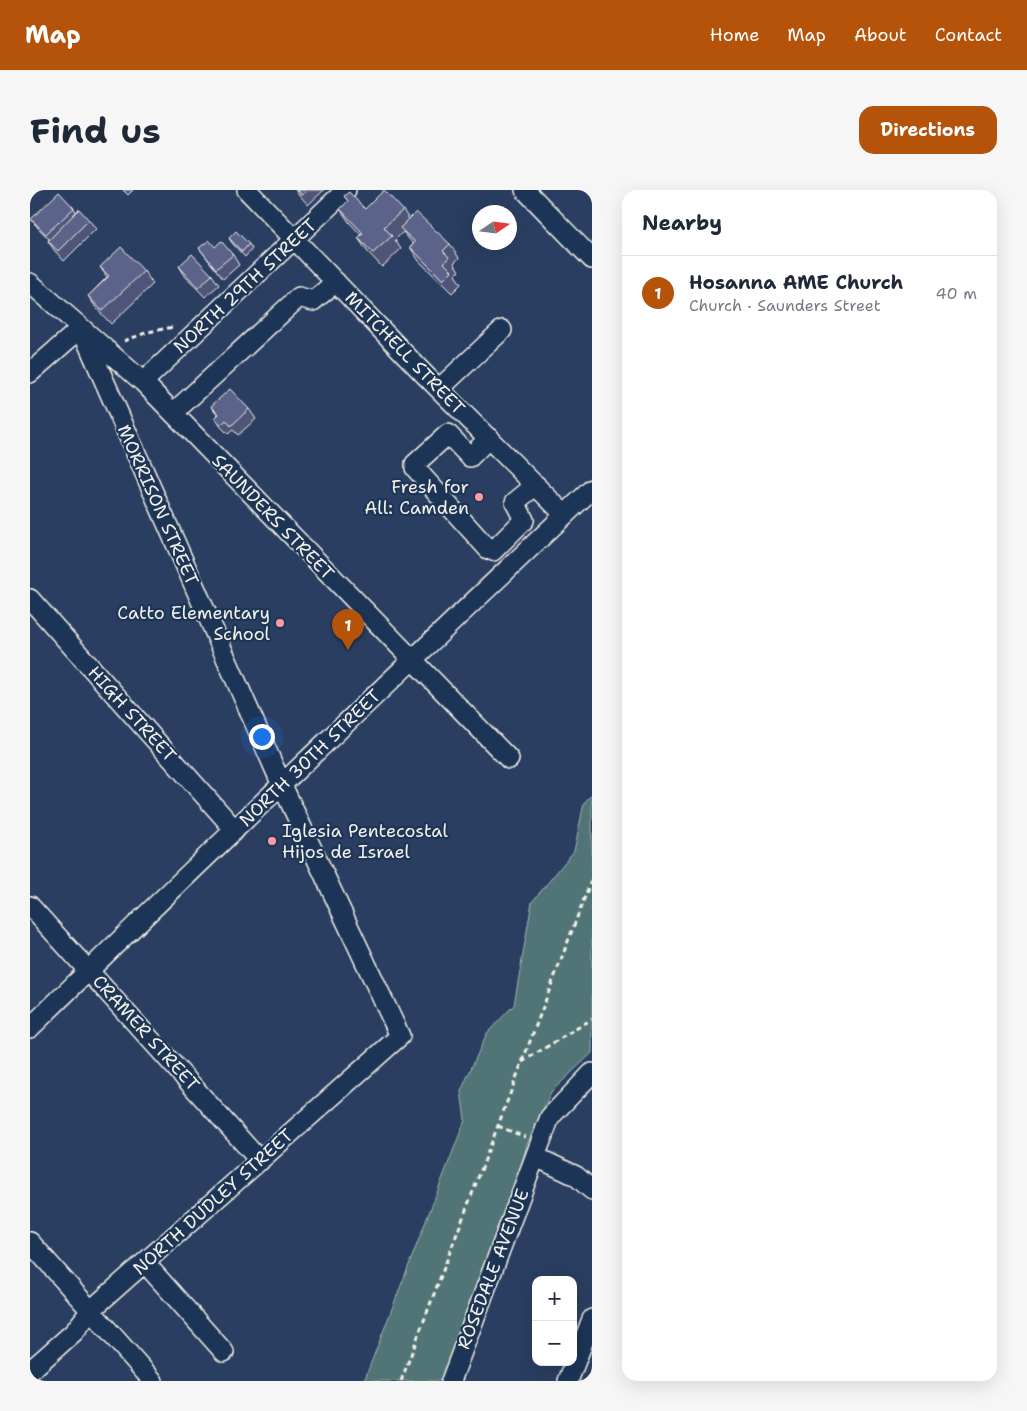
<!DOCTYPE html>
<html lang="en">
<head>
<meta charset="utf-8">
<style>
	body { margin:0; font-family:"Shantell Sans",sans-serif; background:#f6f6f7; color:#1f2937 }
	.controls { position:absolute; right:15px; bottom:15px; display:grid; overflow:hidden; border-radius:10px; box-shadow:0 5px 20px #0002 }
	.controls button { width:45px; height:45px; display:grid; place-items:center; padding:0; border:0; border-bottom:1px solid #e0e1e3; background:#fff; color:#1f2937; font:25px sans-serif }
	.compass { position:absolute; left:442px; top:15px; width:45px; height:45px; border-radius:50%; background:#fff; box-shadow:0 5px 20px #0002; rotate:77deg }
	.you { position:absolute; left:231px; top:546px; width:18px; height:18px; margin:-12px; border:4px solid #fff; border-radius:50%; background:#1a73e8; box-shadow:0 0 0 8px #1a73e833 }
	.badge { display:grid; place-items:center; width:32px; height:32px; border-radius:50%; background:#b45309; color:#fff; font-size:16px; font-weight:700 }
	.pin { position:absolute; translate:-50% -41px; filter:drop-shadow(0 1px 2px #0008) }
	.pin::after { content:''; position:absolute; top:26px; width:18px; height:15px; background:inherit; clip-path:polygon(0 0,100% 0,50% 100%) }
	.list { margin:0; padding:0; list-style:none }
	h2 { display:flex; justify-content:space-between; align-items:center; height:65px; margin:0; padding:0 20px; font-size:21px }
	h2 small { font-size:16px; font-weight:400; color:#747a83 }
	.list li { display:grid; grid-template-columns:32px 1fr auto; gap:15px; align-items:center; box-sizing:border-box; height:75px; padding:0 20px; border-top:1px solid #e0e1e3 }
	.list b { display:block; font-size:19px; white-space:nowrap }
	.list p { margin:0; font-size:16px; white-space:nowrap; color:#747a83 }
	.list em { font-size:16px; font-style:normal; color:#747a83 }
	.map { position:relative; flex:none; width:562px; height:1191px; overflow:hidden; border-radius:15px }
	header { display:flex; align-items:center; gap:30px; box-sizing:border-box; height:70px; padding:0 25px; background:#b45309; color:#fff }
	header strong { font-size:24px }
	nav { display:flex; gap:28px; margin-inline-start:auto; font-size:18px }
	.intro { display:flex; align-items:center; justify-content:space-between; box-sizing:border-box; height:120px; padding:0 30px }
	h1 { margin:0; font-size:35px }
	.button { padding:12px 22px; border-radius:15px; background:#b45309; color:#fff; font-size:18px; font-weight:700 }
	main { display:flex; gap:30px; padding:0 30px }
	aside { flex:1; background:#fff; border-radius:15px; box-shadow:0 5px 20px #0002 }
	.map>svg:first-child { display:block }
	.green { fill:#517476; stroke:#a2b2af }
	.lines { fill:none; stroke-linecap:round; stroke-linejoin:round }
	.minor-casing { stroke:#f4f1e8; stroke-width:22 }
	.path { stroke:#f4f1e8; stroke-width:3; stroke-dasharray:5 4; stroke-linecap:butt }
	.minor { stroke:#1d3557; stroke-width:19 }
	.wall { fill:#4f5577; stroke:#f4f1e8 }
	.building { fill:#5c638a; stroke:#f4f1e8 }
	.poi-dot { fill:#ff9aa2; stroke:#1d3557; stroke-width:2 }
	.labels { text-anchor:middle; stroke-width:4.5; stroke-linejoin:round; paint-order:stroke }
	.street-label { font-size:18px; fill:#f4f1e8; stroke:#1d3557 }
	.poi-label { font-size:18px; fill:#f4f1e8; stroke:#1d3557; text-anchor:end }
</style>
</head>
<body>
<header>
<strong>Map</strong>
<nav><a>Home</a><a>Map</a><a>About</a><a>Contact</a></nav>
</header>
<div class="intro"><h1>Find us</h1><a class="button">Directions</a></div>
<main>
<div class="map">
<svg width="562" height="1191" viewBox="0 0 562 1191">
	<rect width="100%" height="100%" fill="#2a3e61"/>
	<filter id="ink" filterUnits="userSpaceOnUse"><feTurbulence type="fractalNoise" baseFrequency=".02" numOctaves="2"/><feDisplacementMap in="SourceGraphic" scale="10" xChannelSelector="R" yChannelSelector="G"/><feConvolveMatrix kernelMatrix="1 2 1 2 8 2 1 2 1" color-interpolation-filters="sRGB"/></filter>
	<g filter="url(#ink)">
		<path class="green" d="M562,604V863L521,902L497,954L485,999L410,1191H334L435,930L431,901L457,843L484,815L502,712L544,661L554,613Z"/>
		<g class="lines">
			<defs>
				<path id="minor" d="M217,0L395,185L535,325
					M495,0L562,69
					M0,93L113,192L479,569
					M0,183L51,138L251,593L370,846L61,1120L44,1142L0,1181
					M113,192L316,0
					M409,199L472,140
					M143,223L269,107L283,111L306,92
					M459,248L440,267L418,244L385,274V278L458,359L463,361L494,330L485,312L506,295
					M0,409L205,640
					M0,716L230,971
					M0,838C185,656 374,478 562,299
					M506,967L546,986L562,1000
					M0,1052L123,1191
					M115,1073L194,1162
					M421,1191L520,927L562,883
					M538,1191L562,1129"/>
			</defs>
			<use href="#minor" class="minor-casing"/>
			<path class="path" d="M94,151L118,142L143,137
				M492,872L562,829
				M468,936L495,947
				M371,1191L562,688"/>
			<use href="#minor" class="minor"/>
		</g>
		<path class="wall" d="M93,0H103L98,5Z
			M265,0H294L278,15Z
			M314,6L335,19L373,20L379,29L420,54L429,68L424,73L429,81L425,85L431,94L422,103L389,71L380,57L383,54L373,42L365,50L371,59L352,77L337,61L328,48L331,45L319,32L310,19L318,11Z
			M44,18L46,22L59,30L66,39L34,71L24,60L18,51L19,49L8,38L1,29Z
			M199,48L219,54L222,59L215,67L202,53Z
			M185,57L203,65L209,75L193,89L169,58Z
			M149,76L182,85L189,95L175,107L155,86Z
			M70,77L114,81L123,94L81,134L67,119L58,106L77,87Z
			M181,216L219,219L226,229L208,245L203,240L198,244L191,237L185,228L188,225Z"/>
		<path class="building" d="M267,0H277L272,5Z
			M354,0L373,20L354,37L362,46L343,63L328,48L333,43L310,19L318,11L314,6L319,2L335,19Z
			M29,2L44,18L16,44L1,29Z
			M49,19L59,30L28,61L18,51Z
			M386,22L420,54L413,61L419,67L414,73L422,81L413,90L380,57L385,52L370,38Z
			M206,41L219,54L212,62L199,48Z
			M179,50L185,57L191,51L203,65L186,79L169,58Z
			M91,57L114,81L72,121L58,106L79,86L70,77Z
			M162,64L182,85L168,98L149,76Z
			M200,199L219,219L201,236L196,230L191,235L185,228L189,224L181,216Z"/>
	</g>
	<g class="poi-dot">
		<circle cx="449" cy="307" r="5"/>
		<circle cx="250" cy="433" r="5"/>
		<circle cx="242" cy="651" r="5"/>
	</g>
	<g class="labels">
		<g class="street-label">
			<text transform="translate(215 96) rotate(-43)" y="6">NORTH 29TH STREET</text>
			<text transform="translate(375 163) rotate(46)" y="6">MITCHELL STREET</text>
			<text transform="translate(128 315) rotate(66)" y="6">MORRISON STREET</text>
			<text transform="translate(243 327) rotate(46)" y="6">SAUNDERS STREET</text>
			<text transform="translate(102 524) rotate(48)" y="6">HIGH STREET</text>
			<text transform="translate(280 568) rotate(-44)" y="6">NORTH 30TH STREET</text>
			<text transform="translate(116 843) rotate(48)" y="6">CRAMER STREET</text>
			<text transform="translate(183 1012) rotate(-42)" y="6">NORTH DUDLEY STREET</text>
			<text transform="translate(463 1079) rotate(-69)" y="6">ROSEDALE AVENUE</text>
		</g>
		<g class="poi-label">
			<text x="439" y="303">Fresh for<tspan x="439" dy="21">All: Camden</tspan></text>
			<text x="240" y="429">Catto Elementary<tspan x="240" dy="21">School</tspan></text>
			<text x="252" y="647" text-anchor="start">Iglesia Pentecostal<tspan x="252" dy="21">Hijos de Israel</tspan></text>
		</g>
	</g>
</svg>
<div class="controls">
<button>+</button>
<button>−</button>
</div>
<svg class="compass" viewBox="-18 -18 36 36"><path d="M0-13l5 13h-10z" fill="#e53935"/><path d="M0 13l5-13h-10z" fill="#747a83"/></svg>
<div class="you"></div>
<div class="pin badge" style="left:318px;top:460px">1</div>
</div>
<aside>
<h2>Nearby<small></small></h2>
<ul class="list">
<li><span class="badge">1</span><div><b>Hosanna AME Church</b><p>Church · Saunders Street</p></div><em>40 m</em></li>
</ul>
</aside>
</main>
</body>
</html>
